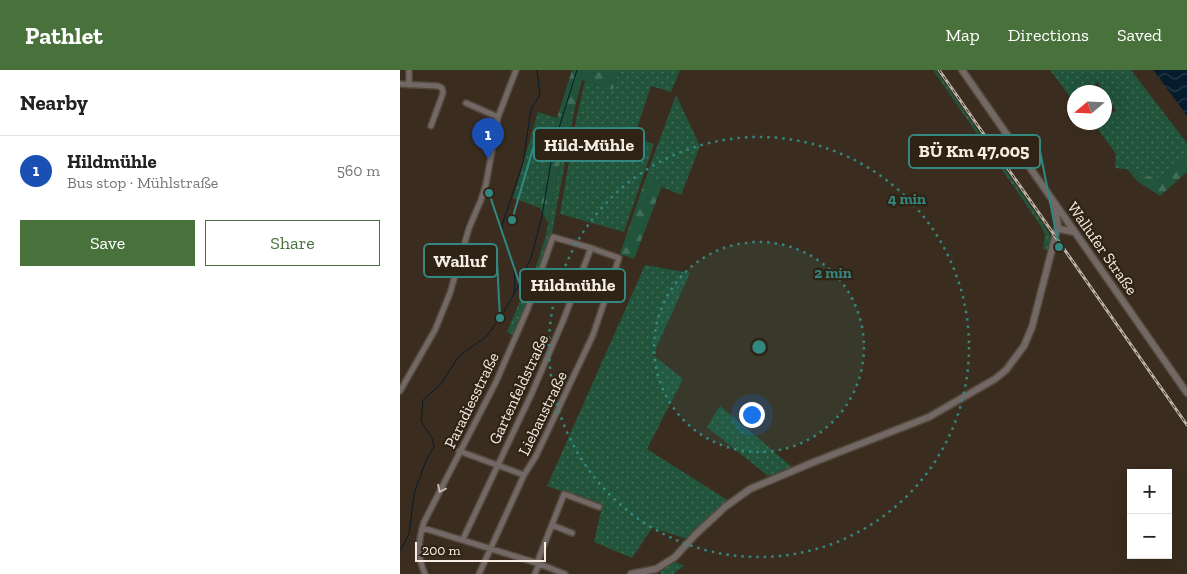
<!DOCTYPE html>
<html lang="en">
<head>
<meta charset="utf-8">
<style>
	body { margin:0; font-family:"Zilla Slab",serif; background:#f2f2f2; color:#222 }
	.controls { position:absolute; right:15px; bottom:15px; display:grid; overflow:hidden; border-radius:0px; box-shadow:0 5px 20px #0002 }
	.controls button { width:45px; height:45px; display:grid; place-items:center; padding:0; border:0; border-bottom:1px solid #e0e0e0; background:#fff; color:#222; font:25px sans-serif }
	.compass { position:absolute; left:667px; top:15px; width:45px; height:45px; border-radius:50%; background:#fff; box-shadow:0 5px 20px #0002; rotate:251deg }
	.scale { position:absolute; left:15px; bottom:12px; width:131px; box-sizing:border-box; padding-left:5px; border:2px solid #f6eee5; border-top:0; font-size:14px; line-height:18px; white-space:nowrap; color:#f6eee5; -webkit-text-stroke:4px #2f2315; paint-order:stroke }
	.you { position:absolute; left:351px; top:344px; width:18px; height:18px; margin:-12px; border:4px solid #fff; border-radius:50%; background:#1a73e8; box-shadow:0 0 0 8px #1a73e833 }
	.badge { display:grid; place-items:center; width:32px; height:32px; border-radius:50%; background:#48713b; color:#fff; font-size:16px; font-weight:700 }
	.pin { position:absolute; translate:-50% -41px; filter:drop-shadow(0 1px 2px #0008) }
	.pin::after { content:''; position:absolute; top:26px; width:18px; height:15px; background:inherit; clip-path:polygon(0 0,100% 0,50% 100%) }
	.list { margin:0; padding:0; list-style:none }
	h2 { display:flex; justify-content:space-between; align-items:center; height:65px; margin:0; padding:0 20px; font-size:21px }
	h2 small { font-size:16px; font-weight:400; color:#767676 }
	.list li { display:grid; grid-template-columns:32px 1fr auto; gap:15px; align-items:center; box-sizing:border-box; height:70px; padding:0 20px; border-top:1px solid #e0e0e0 }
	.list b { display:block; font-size:19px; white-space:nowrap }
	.list p { margin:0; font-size:16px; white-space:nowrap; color:#767676 }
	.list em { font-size:16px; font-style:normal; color:#767676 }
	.actions { display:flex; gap:10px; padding:15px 20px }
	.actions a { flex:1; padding:11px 0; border:1px solid #48713b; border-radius:0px; text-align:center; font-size:18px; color:#48713b }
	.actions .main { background:#48713b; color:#fff }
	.map { position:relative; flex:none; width:787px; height:504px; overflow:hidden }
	header { display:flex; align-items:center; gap:30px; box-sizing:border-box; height:70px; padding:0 25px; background:#48713b; color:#fff }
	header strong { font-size:24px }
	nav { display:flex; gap:28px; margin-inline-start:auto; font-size:18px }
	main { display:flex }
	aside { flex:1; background:#fff }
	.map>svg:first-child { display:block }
	.grass { fill:url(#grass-dots) }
	.forest { fill:url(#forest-firs) }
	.water { fill:url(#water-waves) }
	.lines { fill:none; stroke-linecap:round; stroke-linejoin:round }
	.stream { stroke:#051c2d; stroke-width:1 }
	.minor-casing { stroke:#54483b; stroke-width:8 }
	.tertiary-casing { stroke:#54483b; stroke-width:9 }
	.minor { stroke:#726866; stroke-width:5 }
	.tertiary { stroke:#726866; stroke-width:6 }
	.rail-casing { stroke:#bcb3a8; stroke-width:3 }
	.rail { stroke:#2f2315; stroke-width:1; stroke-dasharray:4; stroke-linecap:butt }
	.oneway { stroke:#c1b8b2 }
	.ring { fill:none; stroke:#328880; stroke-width:2.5; stroke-dasharray:2.5 5 }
	.labels { text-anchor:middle; stroke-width:4.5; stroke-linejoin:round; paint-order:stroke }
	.street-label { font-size:16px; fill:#f6eee5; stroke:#2f2315 }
	.centre { fill:#328880; stroke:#2f2315; stroke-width:2.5 }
	.ring-label { font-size:15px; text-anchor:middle; font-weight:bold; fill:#328880; stroke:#2f2315; stroke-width:4.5; stroke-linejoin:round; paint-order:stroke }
	.leader { fill:none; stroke:#328880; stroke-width:2 }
	.callout-dot { fill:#328880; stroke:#2f2315; stroke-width:2 }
	.callout { fill:#2f2315; stroke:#328880; stroke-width:2 }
	.callout-label { font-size:18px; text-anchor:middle; font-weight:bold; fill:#f6eee5 }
</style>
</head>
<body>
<header>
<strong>Pathlet</strong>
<nav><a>Map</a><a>Directions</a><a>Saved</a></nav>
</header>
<main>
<aside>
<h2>Nearby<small></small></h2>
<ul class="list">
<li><span class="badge" style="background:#1a4fb4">1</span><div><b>Hildmühle</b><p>Bus stop · Mühlstraße</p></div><em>560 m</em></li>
</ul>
<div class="actions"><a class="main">Save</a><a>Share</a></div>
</aside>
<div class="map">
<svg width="787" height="504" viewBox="0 0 787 504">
	<defs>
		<pattern id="grass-dots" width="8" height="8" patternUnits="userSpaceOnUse" patternTransform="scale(1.25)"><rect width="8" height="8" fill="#21543b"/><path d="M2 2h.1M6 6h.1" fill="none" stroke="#426d57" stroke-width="1.8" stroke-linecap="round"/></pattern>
		<pattern id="forest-firs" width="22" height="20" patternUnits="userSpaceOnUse" patternTransform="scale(1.25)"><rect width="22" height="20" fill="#21543b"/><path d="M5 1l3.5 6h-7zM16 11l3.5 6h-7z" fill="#426d57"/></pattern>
		<pattern id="water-waves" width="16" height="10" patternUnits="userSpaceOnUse" patternTransform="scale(1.25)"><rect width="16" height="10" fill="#051c2d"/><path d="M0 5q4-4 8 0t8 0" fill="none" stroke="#2a3d4b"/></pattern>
	</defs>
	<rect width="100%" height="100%" fill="#3a2d1f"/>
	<path class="grass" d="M219,0H280L271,22L251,16L234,67L254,74L224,162L160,144L177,45L185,11L213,20Z
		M533,0H536L646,158L652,168L648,179L643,180L645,165L641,156Z
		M650,0H731L787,73V87L759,109L725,99L715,98L716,84L694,54L704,52L705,47L716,41L700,18L698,12L686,22H674V32Z
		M276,25L300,76L281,125L262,117L263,113L246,107Z
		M171,36L175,37L152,163L126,236L112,265L107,262L130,207L135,200L146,165Z
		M138,42L157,48L140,138L113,128Z
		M245,195L290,203L253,285L283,309L247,379L329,431L287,469L252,458L232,488L194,472L202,436L147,416Z
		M320,336L392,397L368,406L307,357Z
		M274,491L284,496L273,504H261L260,501Z"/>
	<path class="forest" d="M172,0H219L213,20L182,10L175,37L171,36L148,153L140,138L157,48Z
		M787,87V102L760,126L738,112L728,100L759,109Z
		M246,107L263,113L234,189L220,184Z"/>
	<path class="water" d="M753,0H787V46L757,5Z"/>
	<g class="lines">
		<path class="stream" d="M87,97L88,78
			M50,213L62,168L66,155L71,146
			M114,223C116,207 114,194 108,179C106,170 102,165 102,155L123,93L131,39L140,25L137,0
			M0,314L17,287
			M0,481L9,464L14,424L25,393L34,376L32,368L21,351L23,330L41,314L59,286L87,266L100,248L114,224L131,188L142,146L154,74L177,0"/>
		<defs>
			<path id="minor" d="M0,14L38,16L42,18L43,23L31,56
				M9,15V0
				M66,33L98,47
				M0,321L35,260L50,223L69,158L81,130L86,114L98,47L116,0
				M59,381L124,405
				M152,455L172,463
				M23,458L137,493L165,504
				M63,469L131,325L163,251L191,178
				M137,493L164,424L199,437
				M25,504C17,486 18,471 24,452L96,312L128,238L153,167L191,178L219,188L193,265L136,386L124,405L79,504
				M135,504L139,494"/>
			<path id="tertiary" d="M562,0L787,323
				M660,159L674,162
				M231,504L256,499L275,487L295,465L325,437L350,419L414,392L529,347L595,309L606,300L624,276L632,257L658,156L655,135"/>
		</defs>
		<use href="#minor" class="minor-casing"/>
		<use href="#tertiary" class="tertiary-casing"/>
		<use href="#minor" class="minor"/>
		<use href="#tertiary" class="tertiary"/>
		<defs>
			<path id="rail" d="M539,0L787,355"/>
		</defs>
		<use href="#rail" class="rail-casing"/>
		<use href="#rail" class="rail"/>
	</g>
	<defs><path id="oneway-chevron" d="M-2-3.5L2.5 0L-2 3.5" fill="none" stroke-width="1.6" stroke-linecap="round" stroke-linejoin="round" transform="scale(1.25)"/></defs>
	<use class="oneway" href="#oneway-chevron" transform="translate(41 419) rotate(116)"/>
	<circle cx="359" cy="277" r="105" fill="#328880" fill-opacity=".12"/>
	<g class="ring">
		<circle cx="359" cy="277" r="105"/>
		<circle cx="359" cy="277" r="210"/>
	</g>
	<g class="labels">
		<g class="street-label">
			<text transform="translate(703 178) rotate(55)" y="6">Wallufer Straße</text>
			<text transform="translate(118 319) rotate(-65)" y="6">Gartenfeldstraße</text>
			<text transform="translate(71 330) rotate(-64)" y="6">Paradiesstraße</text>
			<text transform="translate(142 343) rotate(-64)" y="6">Liebaustraße</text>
		</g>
	</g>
	<circle cx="359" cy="277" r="8" class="centre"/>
	<g class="ring-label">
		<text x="507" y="134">4 min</text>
		<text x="433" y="208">2 min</text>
	</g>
	<path class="leader" d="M112 150L134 75M659 177L640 81M100 248L97 191M89 123L120 215"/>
	<g class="callout-dot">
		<circle cx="112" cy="150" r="5"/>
		<circle cx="659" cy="177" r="5"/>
		<circle cx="100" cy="248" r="5"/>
		<circle cx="89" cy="123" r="5"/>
	</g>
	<g class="callout">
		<rect x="134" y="58" width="110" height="33" rx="5"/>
		<rect x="509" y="65" width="131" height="33" rx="5"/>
		<rect x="24" y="174" width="73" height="33" rx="5"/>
		<rect x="120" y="199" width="105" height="33" rx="5"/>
	</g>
	<g class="callout-label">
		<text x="189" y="81">Hild-Mühle</text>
		<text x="574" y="87">BÜ Km 47,005</text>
		<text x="60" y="197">Walluf</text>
		<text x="173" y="221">Hildmühle</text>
	</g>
</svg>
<div class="controls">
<button>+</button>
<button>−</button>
</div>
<svg class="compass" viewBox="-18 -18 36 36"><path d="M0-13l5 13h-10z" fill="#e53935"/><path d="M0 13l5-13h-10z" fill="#767676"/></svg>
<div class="scale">200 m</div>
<div class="you"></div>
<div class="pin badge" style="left:88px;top:89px;background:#1a4fb4">1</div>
</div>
</main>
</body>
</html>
